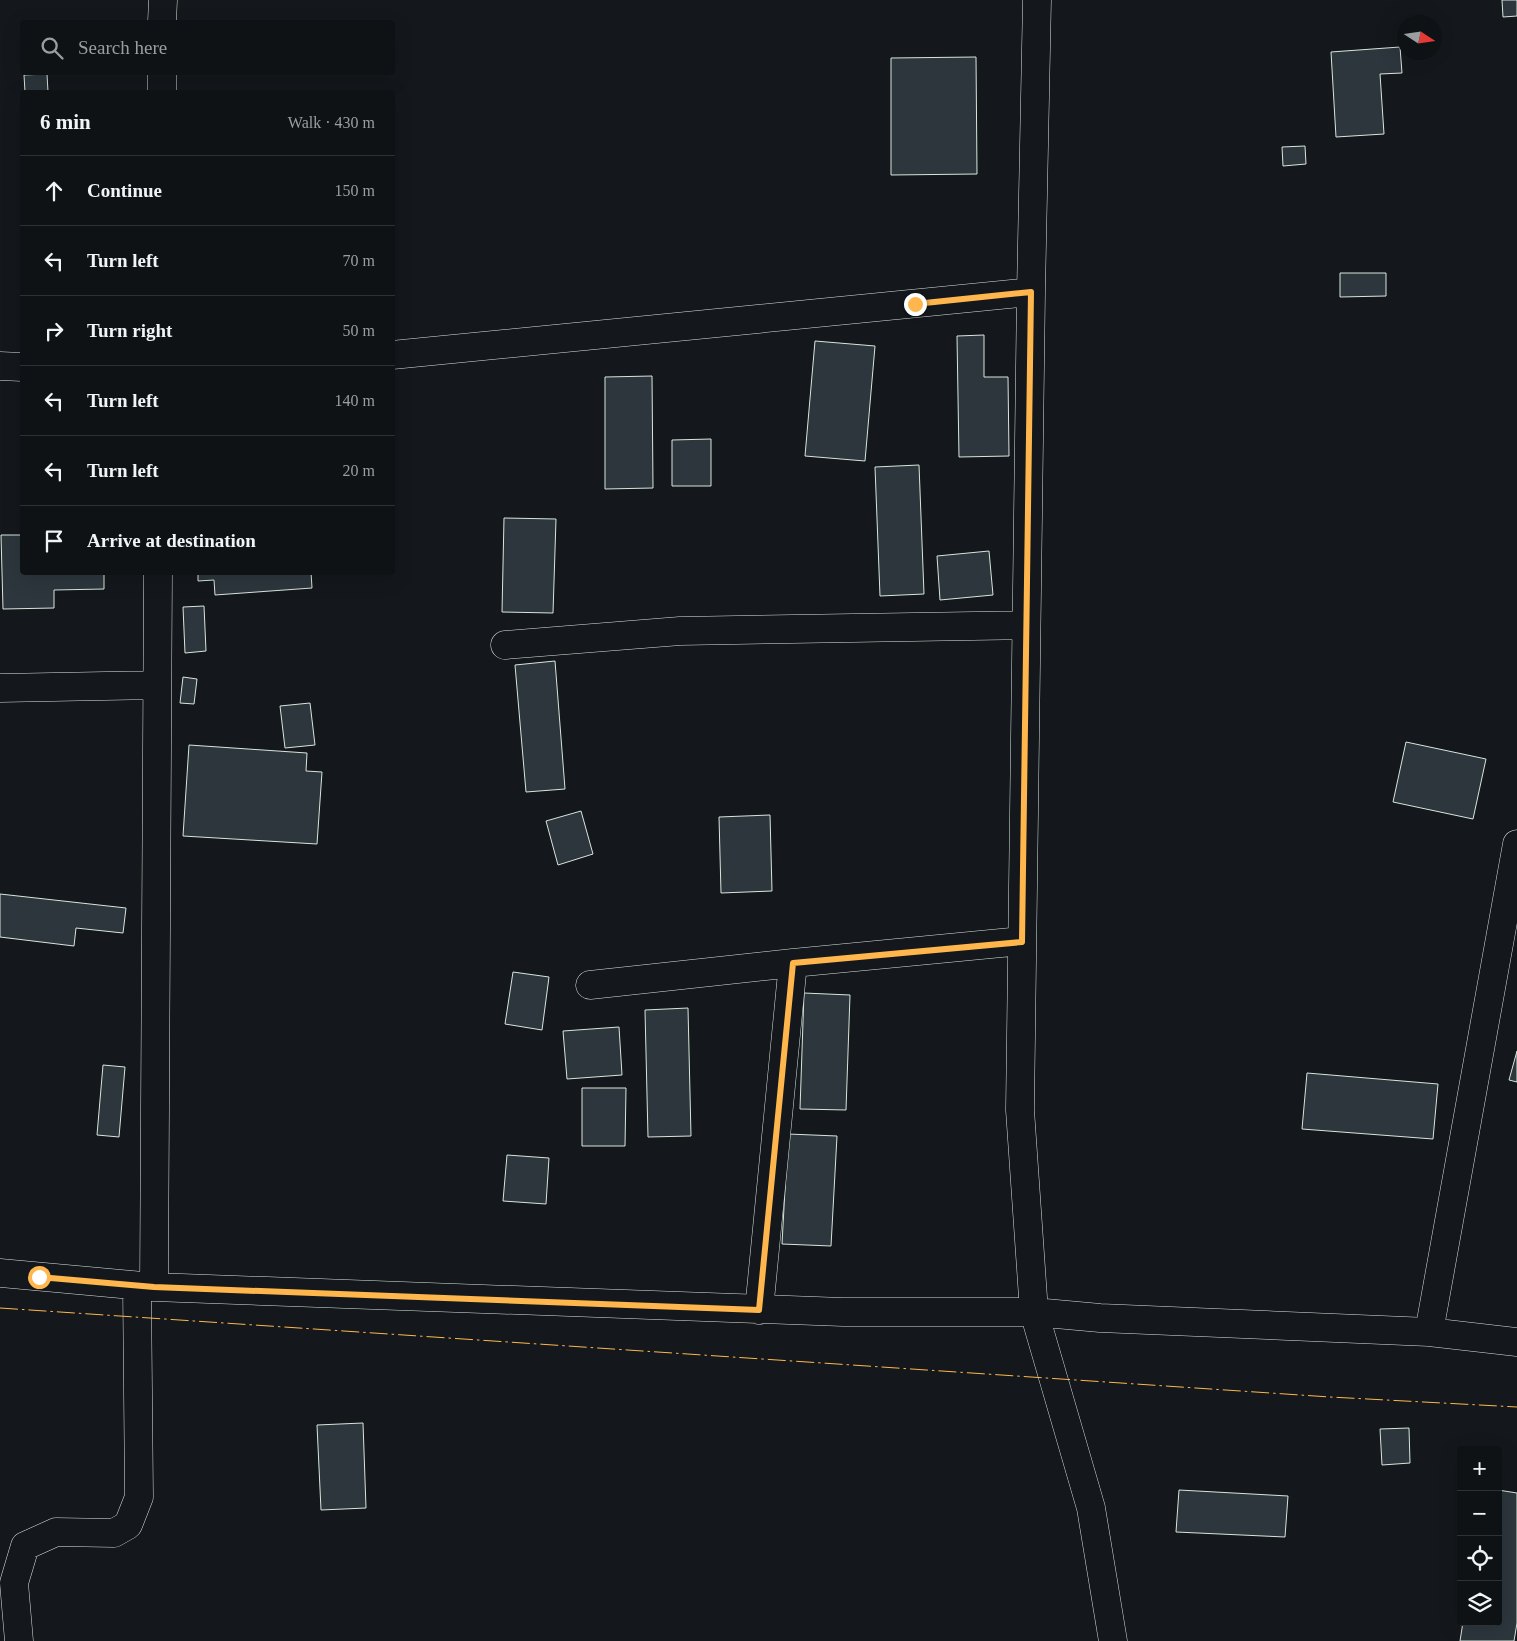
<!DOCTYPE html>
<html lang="en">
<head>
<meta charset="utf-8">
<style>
	body { margin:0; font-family:Georgia,serif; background:#181b1e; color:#f1f3f6 }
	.controls { position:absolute; right:15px; bottom:15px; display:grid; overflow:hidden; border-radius:5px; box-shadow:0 5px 20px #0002 }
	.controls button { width:45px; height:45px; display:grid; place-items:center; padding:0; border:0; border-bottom:1px solid #2f3234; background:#0f1215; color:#f1f3f6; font:25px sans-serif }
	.compass { position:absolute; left:1397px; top:15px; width:45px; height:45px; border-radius:50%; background:#0f1215; box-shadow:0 5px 20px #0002; rotate:102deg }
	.stop { position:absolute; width:15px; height:15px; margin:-11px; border:4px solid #ffb74d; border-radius:50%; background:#fff }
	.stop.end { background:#ffb74d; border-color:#fff; box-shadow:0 1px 5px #0008 }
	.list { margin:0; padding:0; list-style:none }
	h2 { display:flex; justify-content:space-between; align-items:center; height:65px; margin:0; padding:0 20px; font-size:21px }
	h2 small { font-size:16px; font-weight:400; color:#9b9ea0 }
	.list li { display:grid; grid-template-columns:32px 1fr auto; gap:15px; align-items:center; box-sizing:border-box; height:70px; padding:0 20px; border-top:1px solid #2f3234 }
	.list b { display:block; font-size:19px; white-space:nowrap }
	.list em { font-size:16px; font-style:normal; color:#9b9ea0 }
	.icon { flex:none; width:28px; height:28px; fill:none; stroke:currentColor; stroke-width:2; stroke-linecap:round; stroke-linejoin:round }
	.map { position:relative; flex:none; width:1517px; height:1641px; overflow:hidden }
	.search { position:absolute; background:#0f1215; box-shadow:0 5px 20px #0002; left:20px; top:20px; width:375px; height:55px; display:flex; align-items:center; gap:12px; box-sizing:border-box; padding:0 18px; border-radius:5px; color:#9b9ea0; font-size:19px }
	.panel { position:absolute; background:#0f1215; box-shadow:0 5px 20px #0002; left:20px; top:90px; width:375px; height:485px; border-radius:5px }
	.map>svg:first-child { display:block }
	.building { fill:#2c363c; stroke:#d8e6dc }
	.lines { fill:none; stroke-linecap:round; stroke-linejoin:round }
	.street-casing { stroke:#d8e6dc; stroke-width:29 }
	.street { stroke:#14181c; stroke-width:28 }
	.power { stroke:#ffb74d; stroke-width:1; stroke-dasharray:18 4 2.5 4; stroke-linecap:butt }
	.route { stroke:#ffb74d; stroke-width:6 }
</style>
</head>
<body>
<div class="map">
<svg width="1517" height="1641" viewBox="0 0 1517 1641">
	<rect width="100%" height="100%" fill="#14181c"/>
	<path class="building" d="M1502,0H1517V16L1503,17Z
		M1400,47L1402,73L1380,74L1384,134L1336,137L1331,52Z
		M976,57L977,174L891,175V58Z
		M47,74L48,92H25L24,75Z
		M1305,146L1306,164L1283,166L1282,147Z
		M1340,273H1386V296L1340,297Z
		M984,335V377H1008L1009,456L959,457L957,336Z
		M815,341L875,346L865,461L805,456Z
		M652,376L653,488L605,489V377Z
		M711,439V486H672V440Z
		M919,465L924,594L880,596L875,467Z
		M504,518L556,519L553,613L502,612Z
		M1,535H22V572H104V589L54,590V608L3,609Z
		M989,551L993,595L940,600L937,556Z
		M198,572H311L312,588L215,595L214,580L198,581Z
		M204,606L206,651L185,653L183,607Z
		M555,661L565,789L526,792L515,665Z
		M183,677L197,679L194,704L180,703Z
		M310,703L315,745L285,748L280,706Z
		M1406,742L1486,759L1473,819L1393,802Z
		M189,745L307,753L306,771L322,772L317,844L183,836Z
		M581,811L593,854L558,865L546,821Z
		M770,815L772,891L721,893L719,817Z
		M0,894L126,908L123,933L76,928L74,946L0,937Z
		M513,972L549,977L542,1030L505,1024Z
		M804,993L850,995L846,1110L800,1109Z
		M688,1008L691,1136L648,1137L645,1010Z
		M619,1027L622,1075L567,1079L563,1031Z
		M1517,1051V1082L1509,1080Z
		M103,1065L125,1067L119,1137L97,1135Z
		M1307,1073L1438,1084L1433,1139L1302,1129Z
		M582,1088H626L625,1146H582Z
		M788,1134L837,1136L831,1246L782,1244Z
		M507,1155L549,1158L546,1204L503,1201Z
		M363,1423L366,1508L321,1510L317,1425Z
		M1409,1428L1410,1463L1382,1465L1380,1429Z
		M1179,1490L1288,1496L1285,1537L1176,1532Z
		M1498,1490L1517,1493V1623L1514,1641H1460L1463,1622H1498Z"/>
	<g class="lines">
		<defs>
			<path id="street" d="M1037,0L1031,292L1020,1110L1034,1312L1091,1508L1113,1641
				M162,22L163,0
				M162,92V72
				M392,355L1031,292
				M0,366L22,367
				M158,572L154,1287L843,1312H1034L1100,1318L1429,1332L1517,1342
				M505,645L680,631L1026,625
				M0,688L157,685
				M590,985L793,963
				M0,1273L154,1287
				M759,1310L793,963L1022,941
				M1429,1332L1517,844
				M19,1641L14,1583L25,1546L56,1532L114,1533L128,1525L139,1497L137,1286"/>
		</defs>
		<use href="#street" class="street-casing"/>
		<use href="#street" class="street"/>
		<path class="power" d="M0,1308L1330,1397L1517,1407"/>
	</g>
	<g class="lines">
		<path class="route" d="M39,1277L154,1287L759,1310L793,963L1022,942L1031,292L915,304"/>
	</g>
</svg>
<div class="controls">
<button>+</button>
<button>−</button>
<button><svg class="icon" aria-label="locate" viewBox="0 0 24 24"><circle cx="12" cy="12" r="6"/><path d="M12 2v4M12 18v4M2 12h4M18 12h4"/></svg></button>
<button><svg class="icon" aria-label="layers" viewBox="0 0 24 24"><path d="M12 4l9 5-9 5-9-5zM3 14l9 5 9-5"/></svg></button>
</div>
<svg class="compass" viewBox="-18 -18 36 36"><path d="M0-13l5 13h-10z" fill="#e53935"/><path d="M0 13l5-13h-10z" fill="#9b9ea0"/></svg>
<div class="stop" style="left:39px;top:1277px"></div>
<div class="stop end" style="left:915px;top:304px"></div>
<div class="search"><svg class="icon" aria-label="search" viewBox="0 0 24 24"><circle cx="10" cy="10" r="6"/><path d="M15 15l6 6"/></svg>Search here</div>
<section class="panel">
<h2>6 min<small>Walk · 430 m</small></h2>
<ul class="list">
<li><svg class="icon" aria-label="ahead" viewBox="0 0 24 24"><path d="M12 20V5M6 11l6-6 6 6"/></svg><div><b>Continue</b></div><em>150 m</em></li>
<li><svg class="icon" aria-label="left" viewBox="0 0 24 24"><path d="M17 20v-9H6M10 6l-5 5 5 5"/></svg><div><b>Turn left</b></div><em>70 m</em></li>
<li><svg class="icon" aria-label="right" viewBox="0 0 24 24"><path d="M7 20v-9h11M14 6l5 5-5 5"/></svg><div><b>Turn right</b></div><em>50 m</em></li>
<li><svg class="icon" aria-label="left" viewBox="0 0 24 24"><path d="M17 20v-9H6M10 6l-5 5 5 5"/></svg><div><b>Turn left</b></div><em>140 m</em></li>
<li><svg class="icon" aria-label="left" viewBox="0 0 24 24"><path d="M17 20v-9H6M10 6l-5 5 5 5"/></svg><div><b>Turn left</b></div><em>20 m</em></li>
<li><svg class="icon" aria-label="arrive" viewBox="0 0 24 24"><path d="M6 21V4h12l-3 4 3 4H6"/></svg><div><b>Arrive at destination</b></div></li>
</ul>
</section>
</div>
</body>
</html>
